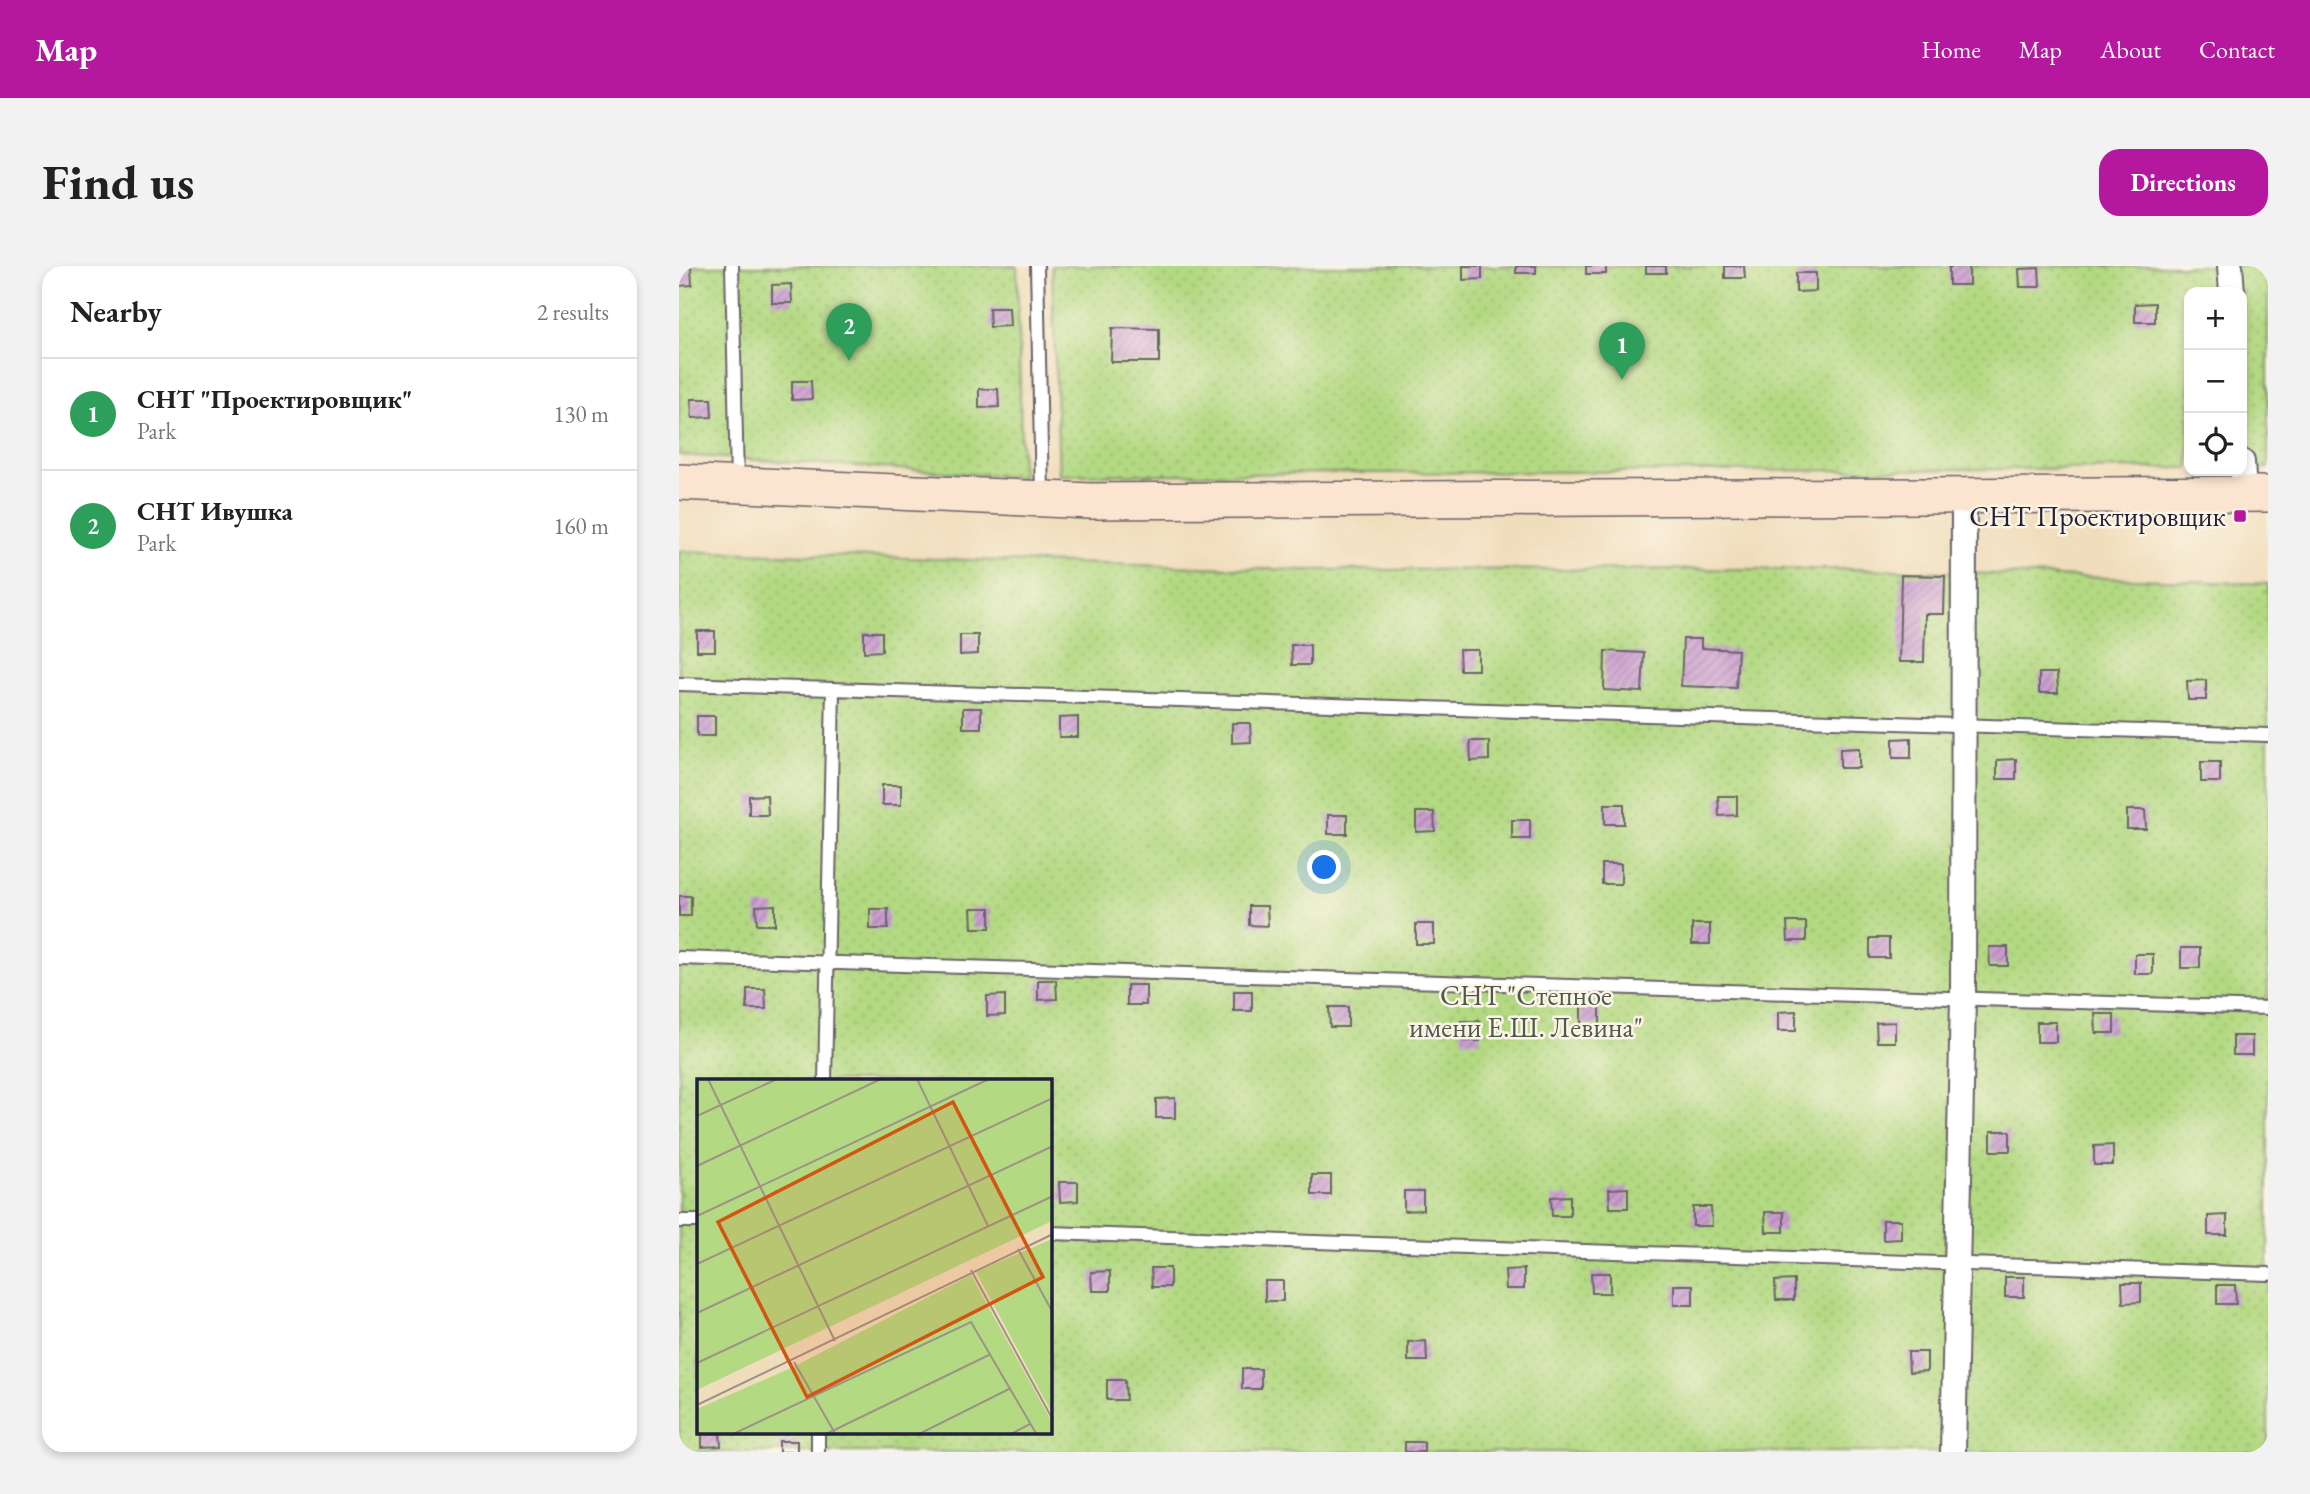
<!DOCTYPE html>
<html lang="en">
<head>
<meta charset="utf-8">
<style>
	body { margin:0; font-family:"EB Garamond",serif; background:#f2f2f2; color:#222 }
	.controls { position:absolute; right:21px; top:21px; display:grid; overflow:hidden; border-radius:14px; box-shadow:0 4px 10px #0003 }
	.controls button { width:63px; height:63px; display:grid; place-items:center; padding:0; border:0; border-bottom:2px solid #e0e0e0; background:#fff; color:#222; font:35px sans-serif }
	.you { position:absolute; left:646px; top:602px; width:24px; height:24px; margin:-18px; border:5px solid #fff; border-radius:50%; background:#1a73e8; box-shadow:0 0 0 10px #1a73e833 }
	.badge { display:grid; place-items:center; width:46px; height:46px; border-radius:50%; background:#b5179e; color:#fff; font-size:23px; font-weight:700 }
	.pin { position:absolute; translate:-50% -58px; filter:drop-shadow(0 2px 4px #0008) }
	.pin::after { content:''; position:absolute; top:37px; width:24px; height:21px; background:inherit; clip-path:polygon(0 0,100% 0,50% 100%) }
	.list { margin:0; padding:0; list-style:none }
	h2 { display:flex; justify-content:space-between; align-items:center; height:91px; margin:0; padding:0 28px; font-size:30px }
	h2 small { font-size:23px; font-weight:400; color:#767676 }
	.list li { display:grid; grid-template-columns:46px 1fr auto; gap:21px; align-items:center; box-sizing:border-box; height:112px; padding:0 28px; border-top:2px solid #e0e0e0 }
	.list b { display:block; font-size:26px; white-space:nowrap }
	.list p { margin:0; font-size:23px; white-space:nowrap; color:#767676 }
	.list em { font-size:23px; font-style:normal; color:#767676 }
	.icon { flex:none; width:38px; height:38px; fill:none; stroke:currentColor; stroke-width:2; stroke-linecap:round; stroke-linejoin:round }
	.map { position:relative; flex:none; width:1589px; height:1186px; overflow:hidden; border-radius:21px }
	header { display:flex; align-items:center; gap:42px; box-sizing:border-box; height:98px; padding:0 35px; background:#b5179e; color:#fff }
	header strong { font-size:33px }
	nav { display:flex; gap:38px; margin-inline-start:auto; font-size:24px }
	.intro { display:flex; align-items:center; justify-content:space-between; box-sizing:border-box; height:168px; padding:0 42px }
	h1 { margin:0; font-size:49px }
	.button { padding:18px 32px; border-radius:21px; background:#b5179e; color:#fff; font-size:24px; font-weight:700 }
	main { display:flex; gap:42px; padding:0 42px }
	aside { flex:1; background:#fff; border-radius:21px; box-shadow:0 4px 10px #0003 }
	.map>svg:first-child { display:block }
	.garden { fill:url(#garden-dots); stroke:#6a7e5e; stroke-width:2; fill-rule:evenodd }
	.building { fill:url(#building-hatch) }
	.lines { fill:none; stroke-linecap:round; stroke-linejoin:round }
	.lane-casing { stroke:#6a6368; stroke-width:16 }
	.street-casing { stroke:#6a6368; stroke-width:28 }
	.secondary-casing { stroke:#6a6368; stroke-width:38 }
	.lane { stroke:#fff; stroke-width:12 }
	.street { stroke:#fff; stroke-width:24 }
	.secondary { stroke:#fce5d0; stroke-width:35 }
	.poi-dot { fill:#b5179e; stroke:#fcf5e5; stroke-width:2.5 }
	.labels { text-anchor:middle; stroke-width:5; stroke-linejoin:round; paint-order:stroke }
	.poi-label { font-size:28px; fill:#22223b; stroke:#fcf5e5; text-anchor:end }
	.park-label { font-size:28px; fill:#4e5950; stroke:#fcf5e5 }
	.inset-road { fill:none; stroke:#9e9288; stroke-width:2 }
	.view { fill:#d45411; fill-opacity:0.15; stroke:#d45411; stroke-width:3.5 }
	.inset-edge { fill:none; stroke:#22223b; stroke-width:3.5 }
</style>
</head>
<body>
<header>
<strong>Map</strong>
<nav><a>Home</a><a>Map</a><a>About</a><a>Contact</a></nav>
</header>
<div class="intro"><h1>Find us</h1><a class="button">Directions</a></div>
<main>
<aside>
<h2>Nearby<small>2 results</small></h2>
<ul class="list">
<li><span class="badge" style="background:#2e9e5b">1</span><div><b>СНТ &quot;Проектировщик&quot;</b><p>Park</p></div><em>130 m</em></li>
<li><span class="badge" style="background:#2e9e5b">2</span><div><b>СНТ Ивушка</b><p>Park</p></div><em>160 m</em></li>
</ul>
</aside>
<div class="map">
<svg width="1589" height="1186" viewBox="0 0 1589 1186">
	<defs>
		<pattern id="garden-dots" width="8" height="8" patternUnits="userSpaceOnUse" patternTransform="scale(1.75)"><rect width="8" height="8" fill="#b3d982"/><path d="M2 2h.1M6 6h.1" fill="none" stroke="#9aba71" stroke-width="1.8" stroke-linecap="round"/></pattern>
		<pattern id="building-hatch" width="6" height="6" patternUnits="userSpaceOnUse" patternTransform="scale(1.75)"><rect width="6" height="6" fill="#cb9cd0"/><path d="M-1 1l2-2M0 6l6-6M5 7l2-2" fill="none" stroke="#a47faa"/></pattern>
	</defs>
	<rect width="100%" height="100%" fill="#fcf5e5"/>
	<filter id="ink" filterUnits="userSpaceOnUse"><feTurbulence type="fractalNoise" baseFrequency=".0143" numOctaves="2"/><feDisplacementMap in="SourceGraphic" scale="14" xChannelSelector="R" yChannelSelector="G"/><feConvolveMatrix kernelMatrix="1 2 1 2 8 2 1 2 1" color-interpolation-filters="sRGB"/></filter>
	<filter id="wash" filterUnits="userSpaceOnUse"><feTurbulence type="fractalNoise" baseFrequency=".00686" numOctaves="4" result="noise"/><feDisplacementMap in="SourceGraphic" scale="28" xChannelSelector="R" yChannelSelector="G"/><feGaussianBlur stdDeviation="1.57" result="paint"/><feColorMatrix in="noise" values="0 0 0 0 0 0 0 0 0 0 0 0 0 0 0 0 0 1.4 0 .05"/><feComposite in="paint" operator="in"/></filter>
	<g filter="url(#wash)">
		<rect width="100%" height="100%" fill="#f0ddbb"/>
		<path class="garden" d="M0,0H338L343,211L0,189Z
			M373,0H1589V202H1563V26H1510V202L380,209Z
			M0,285L619,304L1184,303L1589,318V1186H0ZM19,815H371V1167H19Z"/>
		<g id="blocks">
			<path class="building" d="M784,0H803V13L784,14Z
				M837,0H857V7H837Z
				M907,0H927V8H907Z
				M967,0H987V7H967Z
				M1046,0H1065L1066,12H1046Z
				M1290,0V19H1270V1Z
				M0,1H12L13,19L0,20Z
				M1360,2L1361,21H1341L1340,3Z
				M1117,7H1137V25L1117,26Z
				M112,18L113,37H93V19Z
				M1476,37V56H1456V38Z
				M310,42H330L331,60L311,61Z
				M433,62L480,63V96H432Z
				M113,115H132L133,133L113,134Z
				M300,123H319L320,141L300,142Z
				M12,133H32L33,151L13,152Z
				M1222,309L1266,310L1265,348H1246L1245,396H1220Z
				M18,365H36V385H18Z
				M185,366H203V385L185,386Z
				M281,369H299V388L281,389Z
				M1004,373H1022V382L1059,384L1057,422L1002,420Z
				M612,379H631V399H613Z
				M780,384H799V404H781Z
				M926,385L965,387L963,426L925,424Z
				M1360,407H1378L1379,427H1360Z
				M1527,414V434H1509L1508,415Z
				M284,442H302V462H284Z
				M18,450H36V470H18Z
				M399,451V471H380V452Z
				M553,457H571L572,476L553,477Z
				M1232,472V492H1214V473Z
				M791,475H810V494L792,495Z
				M1180,482V502H1161V483Z
				M1337,493V513H1318V494Z
				M1522,496H1541V516H1522Z
				M203,519H222V539H203Z
				M88,529L89,549H70V530Z
				M1039,530H1058V549L1040,550Z
				M926,538H945V558H926Z
				M1448,544H1466L1467,563H1448Z
				M737,546H755L756,565L737,566Z
				M649,549H668V568H649Z
				M833,554H851V573H833Z
				M923,598H942V618H923Z
				M0,630H12V650H0Z
				M96,639V659H78L77,640Z
				M570,640H588L589,660L570,659Z
				M292,642H311V662H293Z
				M191,643H209V663H191Z
				M1108,656H1127V675H1109Z
				M737,658H755V678H737Z
				M1013,658H1031V678H1013Z
				M1191,672H1210V692H1191Z
				M1310,681H1329V700H1311Z
				M1502,682H1521V702H1502Z
				M1456,688H1474V708H1456Z
				M359,714H377L378,733L359,734Z
				M448,719H467V739H448Z
				M68,723H86L87,743H68Z
				M555,725H573V745H555Z
				M326,729V749L308,750V730Z
				M902,739H921V759H902Z
				M650,741H669V761H651Z
				M1117,745V765H1099V746Z
				M1416,748H1435V767H1417Z
				M782,755H801V775H783Z
				M1216,756V776H1198L1197,757Z
				M1358,756H1377V776H1358Z
				M1554,770H1573V789H1554Z
				M496,832V852H477V833Z
				M1312,865H1331V885H1312Z
				M1434,879V899H1415V880Z
				M633,909H652V929H633Z
				M380,916H399V935L381,936Z
				M949,922V942H931L930,923Z
				M725,925H744V944L725,945Z
				M891,930V950H873L872,931Z
				M1014,941H1032L1033,960H1014Z
				M1086,946H1105V966H1087Z
				M1548,949V969H1529V950Z
				M1204,954H1222V973L1204,974Z
				M472,1002H491V1021H473Z
				M845,1003V1023H827L826,1004Z
				M431,1005V1025H413L412,1006Z
				M912,1007H931V1027H913Z
				M1326,1011H1345V1031H1326Z
				M1115,1014V1034H1097L1096,1015Z
				M586,1015H604V1035H586Z
				M1443,1017H1462V1036L1444,1037Z
				M995,1019H1014V1039H995Z
				M1538,1019H1556L1557,1038H1538Z
				M747,1075L748,1095H729V1076Z
				M1229,1086H1248V1105L1230,1106Z
				M563,1103H582V1123H563Z
				M428,1114H446L447,1134H428Z
				M23,1167H41L42,1180L23,1181Z
				M100,1175H118V1186H100Z
				M726,1176H745V1186H726Z"/>
		</g>
	</g>
	<g filter="url(#ink)">
		<use href="#blocks" fill-opacity="0" stroke="#6a6368" stroke-width="2"/>
		<g class="lines">
			<defs>
				<path id="lane" d="M53,0L58,215
					M358,0L363,229
					M0,418L1589,469
					M0,692L1589,742
					M146,815L154,423
					M0,955H19
					M371,967L1589,1008
					M139,1186V1167"/>
				<path id="street" d="M1551,0L1553,26
					M1563,196L1565,227
					M1274,1186L1284,732L1285,228"/>
				<path id="secondary" d="M0,216L411,235L1589,228"/>
			</defs>
			<use href="#lane" class="lane-casing"/>
			<use href="#street" class="street-casing"/>
			<use href="#secondary" class="secondary-casing"/>
			<use href="#lane" class="lane"/>
			<use href="#street" class="street"/>
			<use href="#secondary" class="secondary"/>
		</g>
	</g>
	<rect class="poi-dot" x="1554" y="243" width="14" height="14" rx="3.5"/>
	<g class="labels">
		<g class="poi-label">
			<text x="1547" y="260">СНТ Проектировщик</text>
		</g>
		<g class="park-label">
			<text x="847" y="739">СНТ "Степное<tspan x="847" dy="32">имени Е.Ш. Левина"</tspan></text>
		</g>
	</g>
	<g transform="translate(18 813)">
		<rect width="355" height="355" fill="#f0ddbb"/>
		<path d="M0,0H355V142L0,311ZM355,160V334L279,193ZM274,196L356,345L355,356H0V330L94,289Z" fill="#b3d982"/>
		<path class="inset-road" d="M11,0L138,262M220,0L291,147M0,37L80,0M0,87L184,0M0,137L292,0M321,170L356,234M0,185L356,19M274,191L356,341M0,234L356,67M97,283L139,356M0,284L356,117M0,326L356,155M34,356L274,243L340,356M127,356L294,275M220,356L314,309M312,356L333,345"/>
		<path class="view" d="M256,23L346,198L110,318L21,143Z"/>
		<rect width="355" height="355" class="inset-edge"/>
	</g>
</svg>
<div class="controls">
<button>+</button>
<button>−</button>
<button><svg class="icon" aria-label="locate" viewBox="0 0 24 24"><circle cx="12" cy="12" r="6"/><path d="M12 2v4M12 18v4M2 12h4M18 12h4"/></svg></button>
</div>
<div class="you"></div>
<div class="pin badge" style="left:943px;top:114px;background:#2e9e5b">1</div>
<div class="pin badge" style="left:170px;top:95px;background:#2e9e5b">2</div>
</div>
</main>
</body>
</html>
